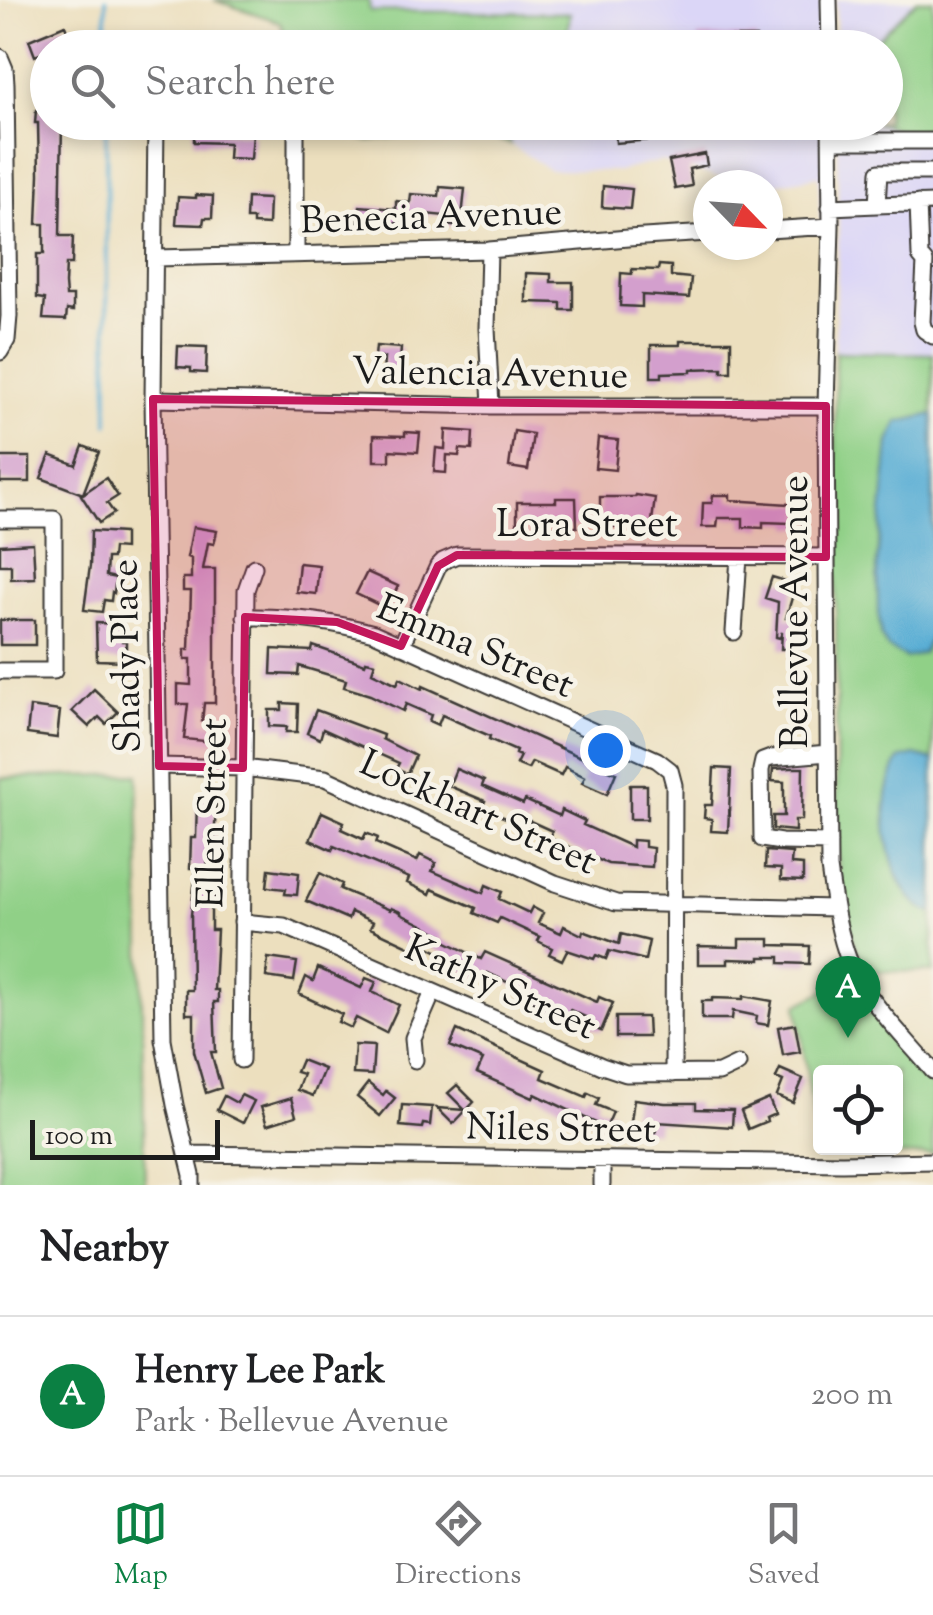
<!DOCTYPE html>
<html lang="en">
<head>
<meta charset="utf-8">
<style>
	body { margin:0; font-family:"Sorts Mill Goudy",serif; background:#f6f6f6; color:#202124 }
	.controls { position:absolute; right:30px; bottom:30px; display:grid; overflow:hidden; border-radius:10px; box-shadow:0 5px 15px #0003 }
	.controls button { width:90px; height:90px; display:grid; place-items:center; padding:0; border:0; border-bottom:2px solid #e0e0e0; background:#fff; color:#202124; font:50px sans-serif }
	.compass { position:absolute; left:693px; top:170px; width:90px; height:90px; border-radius:50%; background:#fff; box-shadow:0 5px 15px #0003; rotate:115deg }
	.scale { position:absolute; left:30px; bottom:25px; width:190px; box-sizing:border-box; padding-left:10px; border:5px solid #1c1c1c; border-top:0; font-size:28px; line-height:35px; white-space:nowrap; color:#1c1c1c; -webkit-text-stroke:8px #f7f3e8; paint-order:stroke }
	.you { position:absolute; left:605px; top:750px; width:35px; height:35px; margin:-25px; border:8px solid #fff; border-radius:50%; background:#1a73e8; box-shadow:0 0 0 15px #1a73e833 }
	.badge { display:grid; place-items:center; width:65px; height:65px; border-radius:50%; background:#0b8043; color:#fff; font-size:32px; font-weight:700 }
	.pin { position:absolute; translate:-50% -82px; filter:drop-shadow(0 2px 5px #0008) }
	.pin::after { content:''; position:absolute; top:52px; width:35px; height:30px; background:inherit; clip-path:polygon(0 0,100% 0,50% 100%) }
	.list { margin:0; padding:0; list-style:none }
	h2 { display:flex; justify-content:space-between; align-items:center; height:130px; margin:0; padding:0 40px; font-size:42px }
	h2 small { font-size:32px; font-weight:400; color:#757577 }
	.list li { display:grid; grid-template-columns:65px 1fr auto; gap:30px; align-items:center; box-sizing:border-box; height:160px; padding:0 40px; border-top:2px solid #e0e0e0 }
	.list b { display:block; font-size:38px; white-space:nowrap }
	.list p { margin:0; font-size:32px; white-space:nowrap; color:#757577 }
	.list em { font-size:32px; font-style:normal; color:#757577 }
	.icon { flex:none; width:55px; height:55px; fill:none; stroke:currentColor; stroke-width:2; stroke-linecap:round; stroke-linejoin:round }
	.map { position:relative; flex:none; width:933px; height:1185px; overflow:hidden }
	.search { position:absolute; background:#fff; box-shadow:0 5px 15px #0003; left:30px; right:30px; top:30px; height:110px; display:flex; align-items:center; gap:25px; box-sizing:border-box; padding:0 35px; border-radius:55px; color:#757577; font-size:38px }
	.sheet { height:290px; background:#fff }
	nav { display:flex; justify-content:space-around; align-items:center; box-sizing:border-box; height:140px; border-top:2px solid #e0e0e0; background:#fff; font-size:28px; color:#757577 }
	nav a { display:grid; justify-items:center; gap:5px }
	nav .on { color:#0b8043 }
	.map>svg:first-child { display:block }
	.built { fill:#dbd6f7 }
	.green { fill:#90d087; stroke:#567652; stroke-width:2.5; fill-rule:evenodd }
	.water { fill:#58add4; stroke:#3a6478; stroke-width:2.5 }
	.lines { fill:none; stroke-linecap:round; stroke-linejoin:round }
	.stream { stroke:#58add4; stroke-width:4 }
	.building { fill:#d39fcd }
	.minor-casing { stroke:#3b3934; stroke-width:19 }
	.minor { stroke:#fff; stroke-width:15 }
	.marked { fill:#c2185b; fill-opacity:0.2; stroke:#c2185b; stroke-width:8; stroke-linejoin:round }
	.labels { text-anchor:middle; stroke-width:9; stroke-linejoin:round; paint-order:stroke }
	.street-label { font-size:38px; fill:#1c1c1c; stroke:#f7f3e8 }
</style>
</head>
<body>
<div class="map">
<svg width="933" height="1185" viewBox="0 0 933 1185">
	<rect width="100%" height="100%" fill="#f7f3e8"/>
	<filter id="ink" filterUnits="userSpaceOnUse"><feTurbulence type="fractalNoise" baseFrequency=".01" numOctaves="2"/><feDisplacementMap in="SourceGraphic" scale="20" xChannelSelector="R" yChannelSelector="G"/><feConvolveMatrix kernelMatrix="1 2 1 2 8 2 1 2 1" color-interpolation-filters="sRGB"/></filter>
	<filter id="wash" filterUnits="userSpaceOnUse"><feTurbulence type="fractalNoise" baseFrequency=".0048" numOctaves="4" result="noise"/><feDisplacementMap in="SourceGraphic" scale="40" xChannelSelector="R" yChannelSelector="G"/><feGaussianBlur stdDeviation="2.25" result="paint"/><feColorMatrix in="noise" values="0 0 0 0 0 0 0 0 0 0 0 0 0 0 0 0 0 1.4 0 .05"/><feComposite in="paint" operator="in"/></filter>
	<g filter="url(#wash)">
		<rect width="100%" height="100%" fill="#ecdfbe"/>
		<path class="built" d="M369,0H822V47H566L569,13L369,11Z
			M836,0H917L868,48L837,47Z
			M519,122L823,123L824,220H820L819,176L769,185L739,183L661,161L618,171L550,170L510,144L509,135Z
			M837,123H875L916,133L933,125V354L835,352L839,232Z"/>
		<path class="green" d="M214,0H369L370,11L570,13L566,47L288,48L280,22Z
			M917,0H933V125L916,134L875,123L886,122V48H868Z
			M318,123L519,122V123L509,135L510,144L470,128L369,141Z
			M835,352L933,354V972L865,971C848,930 840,892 837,847Z
			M138,774L145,1185H0V778Z
			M851,977L863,1000L933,1084V1155H819L797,1005ZM820,1072H896V1148H820Z"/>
		<path class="water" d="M933,414V633L923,653L907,658L888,648L881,636L878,609L877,563L889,442L898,422Z
			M915,755L933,760V913C896,903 883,837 886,804C887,788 892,773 899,759Z"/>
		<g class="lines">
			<path class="stream" d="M106,0V48
				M106,122L108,424"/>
		</g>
		<g id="blocks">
			<path class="building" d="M65,25L74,48H48V51L35,56L29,40Z
				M698,37H756V48H698Z
				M36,110H48V122H62L60,236H73L72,264H66L65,284L66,296H73V311L67,310L66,320L43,319L45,299L37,298V254H44V224H37L39,174L38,123H35Z
				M709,123L710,135L616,143L615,131Z
				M194,126L213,127V131L253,134L251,159L228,158L229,143L194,142Z
				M705,154L707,165L689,169L692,186L675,189L669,161Z
				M603,186L632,189L630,209L602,207Z
				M440,187L465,189L461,227L445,225L446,216L426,214L425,226L384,222L383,227L358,224L360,206L396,209V201L410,203L411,194L439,196Z
				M196,195L213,196L212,218H204L203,225L176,224L178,197L196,198Z
				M247,198L269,199L268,225L253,224V219H246Z
				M659,265L671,266V276L691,278L689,298L642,295V307L620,306L621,273L632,274V269L658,270Z
				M526,273L551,274V282H573V310H561V303L526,302Z
				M680,341H731V372H722V368L691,369V372L662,373V377H651V345H680Z
				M178,346L207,347L206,373L191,372V368L177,367Z
				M376,346L401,348L399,375L383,374L384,358L375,357Z
				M446,430L473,432L472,450L460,449L459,456L447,455L446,473L434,472L436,448L445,449Z
				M514,431L533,434L528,470L509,467Z
				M405,432L420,433L418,452L390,450V461H374V435L405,436Z
				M598,438L618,440L615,470L595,468Z
				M83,446L99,452L83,494L106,478L118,496L107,503L114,513L99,523L81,495L83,494L41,478L50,455L76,465Z
				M0,457H30V482H0Z
				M636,495L655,498L651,529L618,525V527H600V497H635Z
				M713,495H730V500L803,505L802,528L790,527V523L763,522V528L743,527V518H718L717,527H702L703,503H712Z
				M556,498H576L577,527H517V502H556Z
				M193,527L217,531L214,544L208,543L203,569H215V703H204L202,722L217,724L214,742L184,739L188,704H178V684L191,685V659H185V649H189L191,591H183V578H191V558L187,557Z
				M91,531L124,533V549L113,548L112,558H107L106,576L116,578L114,593L112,592L111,601L104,600L102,612L84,610L90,566Z
				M33,543L35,578L11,579V565H0V545Z
				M299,563L319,565L316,594L296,592Z
				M367,572L398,586L387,609L356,594Z
				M772,577L796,584L786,618H799L798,649H781L782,632L780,638L776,637L778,602L765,598Z
				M0,620H35V645H0Z
				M96,623L123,624L122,641H126V661L97,660Z
				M313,646L365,664L366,661L375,663L372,672L397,684L400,678L422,689L423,686L616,773L607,794L582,783L585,777L565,767L561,775L532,762L528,769L516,764L520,756L515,754L516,751L489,739L490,736L442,715L438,725L429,721L431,715L406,704L403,711L370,695L344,687L346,680L299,666L298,675L271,674L272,649L312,651Z
				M94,689L118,712L106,724L99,717L89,727L72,711Z
				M282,703L298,704L297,732H286L287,727L269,726V710H282Z
				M30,707L60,711L57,738L27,734Z
				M316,710L383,735L382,739L415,756L407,774L396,769L399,763L323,729L320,739L307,733Z
				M714,768L731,769L728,832L711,831L712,819L704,818L705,805H712Z
				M791,768H803L802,820H795V831L773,829V816H784V782L772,781L773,769Z
				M456,769L484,781L482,786L523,804L525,800L560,816L562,810L585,821L583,825L632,847V840L645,841V847L653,848L652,867L608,864L549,838L552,831L530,821L527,827L482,808L485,801L449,786Z
				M630,785H647V819H630Z
				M197,799L216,800L214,851H208L207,876L217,877L214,908H211V930H217L214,990H218V1002H214L216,1052H211L221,1088L206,1093L194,1051V1014H186V990H192L191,915L196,868H190L191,838H196Z
				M322,812L344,822L341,829L363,839L366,833L378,838L376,843L417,861L420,855L436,863L432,871L483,893L486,885L502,892L499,899L529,913L532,907L543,913L538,923L561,933L564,926L582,935L583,931L619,944L621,934L649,941L645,960L609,951L606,959L596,955L594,959L567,950L562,960L549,954L552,948L538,941L540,937L500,918L497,923L474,913L476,908L432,889L430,894L407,883L409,878L334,846L332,850L310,840Z
				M766,851L792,853L791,864L803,865V881L781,880V869L765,868Z
				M269,869L299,873L297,895L285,894L286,889L267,887Z
				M320,873L342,884L340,889L390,910L391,908L401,912V914L441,934L439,938L481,959L485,952L597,1002L599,997L613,1003L601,1031L589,1026L592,1020L570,1010L567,1016L535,1002L523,997L526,991L488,973L485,980L466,972L441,959L443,954L418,942L415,949L370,928L373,922L351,912L348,919L306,901Z
				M739,939H770V945L810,946L809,964L780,963V957H760V960L728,959V964H698V946L739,947Z
				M268,958L297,962L294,981L266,977Z
				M318,968L361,988L366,978L376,982L372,992L399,1005L386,1033L356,1018L351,1028L338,1022L342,1014L299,994L306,977L313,981Z
				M744,996L772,1001L768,1025L756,1023L757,1016L733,1011L732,1019H702V1001H712V998L743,999Z
				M616,1017H647L648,1037H616Z
				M795,1024L800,1052L783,1055L778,1027Z
				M457,1030L545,1070L542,1078L586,1097L588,1093L599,1098L596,1105L613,1112L606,1128L535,1094L533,1098L477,1073L483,1060L450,1046Z
				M355,1045L374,1046L372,1075L353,1074Z
				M301,1060L324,1069L313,1096L297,1090L303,1074L296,1072Z
				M780,1069L803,1079L793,1103L777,1096L783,1081L776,1078Z
				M368,1083L383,1095L386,1091L395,1098L380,1116L357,1097Z
				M457,1085L474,1102L453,1124L437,1108L465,1110L448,1093Z
				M241,1095L254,1101L243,1123L217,1110L224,1096L237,1103Z
				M291,1098L296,1116L267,1125L261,1107Z
				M634,1099L665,1103H696V1109L733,1110L732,1127L657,1122L656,1132L630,1129Z
				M769,1099L775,1114L766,1118L767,1121L748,1129L741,1111Z
				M402,1105L432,1107L430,1125L423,1124L422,1128L400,1126Z"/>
		</g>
	</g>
	<g filter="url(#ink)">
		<use href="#blocks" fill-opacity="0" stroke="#3b3934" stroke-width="2.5"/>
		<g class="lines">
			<defs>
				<path id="minor" d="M829,0L830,48
					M0,57L5,69L6,84L9,316L7,340L0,352
					M156,122L153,399L163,1039L175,1105L192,1175V1185
					M830,122L831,226L826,406L829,868C833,897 837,925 846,952C859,993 905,1038 933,1071
					M830,141H933
					M918,203L920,256L925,262L922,322L924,330L933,336
					M877,205L933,203
					M830,207L877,205L879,172H933
					M768,230L831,226
					M489,250L487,328L491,406
					M296,253V122
					M156,258L489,250L628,238L708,233
					M153,399L491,406H826
					M0,519H54V671H0
					M245,617C290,616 331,621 374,633L657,760L670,770L674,785L673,1074
					M734,632L739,557
					M401,646L438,566L443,561L457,555L826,557
					M828,753L771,758L763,761L761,770L762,839L781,842L829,843
					M159,766L243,768L325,778L555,883L616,903L834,908
					M242,922L284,926L602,1066L626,1074L719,1073L738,1064
					M241,1060L246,590L254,567
					M415,1060L413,1038L433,992
					M187,1154L842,1163L933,1161
					M602,1160V1185"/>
			</defs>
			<use href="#minor" class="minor-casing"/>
			<use href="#minor" class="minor"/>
		</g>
	</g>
	<path class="marked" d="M153,399L826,406V557L457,555L438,566L401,646L337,622L245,617L243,768L159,766Z"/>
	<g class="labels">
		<g class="street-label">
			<text transform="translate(431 215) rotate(-2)" y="13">Benecia Avenue</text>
			<text transform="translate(490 372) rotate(1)" y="13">Valencia Avenue</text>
			<text x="587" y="536">Lora Street</text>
			<text transform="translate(794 612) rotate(-90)" y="13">Bellevue Avenue</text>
			<text transform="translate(476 645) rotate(23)" y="13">Emma Street</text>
			<text transform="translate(125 656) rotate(-91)" y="13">Shady Place</text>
			<text transform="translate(479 811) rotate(24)" y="13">Lockhart Street</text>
			<text transform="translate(211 813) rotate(-89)" y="13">Ellen Street</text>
			<text transform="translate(501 986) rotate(24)" y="13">Kathy Street</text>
			<text transform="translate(561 1127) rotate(1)" y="13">Niles Street</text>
		</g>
	</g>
</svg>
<div class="controls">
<button><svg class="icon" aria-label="locate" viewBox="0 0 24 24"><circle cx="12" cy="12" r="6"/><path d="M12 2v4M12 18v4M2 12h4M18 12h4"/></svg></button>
</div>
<svg class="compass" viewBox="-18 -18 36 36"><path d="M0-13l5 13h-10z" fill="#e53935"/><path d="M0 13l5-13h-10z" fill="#757577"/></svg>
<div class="scale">100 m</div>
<div class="you"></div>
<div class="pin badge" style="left:848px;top:1038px">A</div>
<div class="search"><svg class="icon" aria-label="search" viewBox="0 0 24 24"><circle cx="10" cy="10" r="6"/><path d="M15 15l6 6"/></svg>Search here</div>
</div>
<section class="sheet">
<h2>Nearby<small></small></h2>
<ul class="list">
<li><span class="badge">A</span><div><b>Henry Lee Park</b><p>Park · Bellevue Avenue</p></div><em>200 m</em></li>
</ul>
</section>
<nav>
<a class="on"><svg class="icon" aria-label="map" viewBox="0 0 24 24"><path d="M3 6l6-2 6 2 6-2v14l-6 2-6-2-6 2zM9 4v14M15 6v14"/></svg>Map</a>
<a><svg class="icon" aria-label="directions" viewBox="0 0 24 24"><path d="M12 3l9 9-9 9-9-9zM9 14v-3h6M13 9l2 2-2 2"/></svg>Directions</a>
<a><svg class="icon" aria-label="saved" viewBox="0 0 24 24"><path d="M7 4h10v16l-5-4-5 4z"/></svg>Saved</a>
</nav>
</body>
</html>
